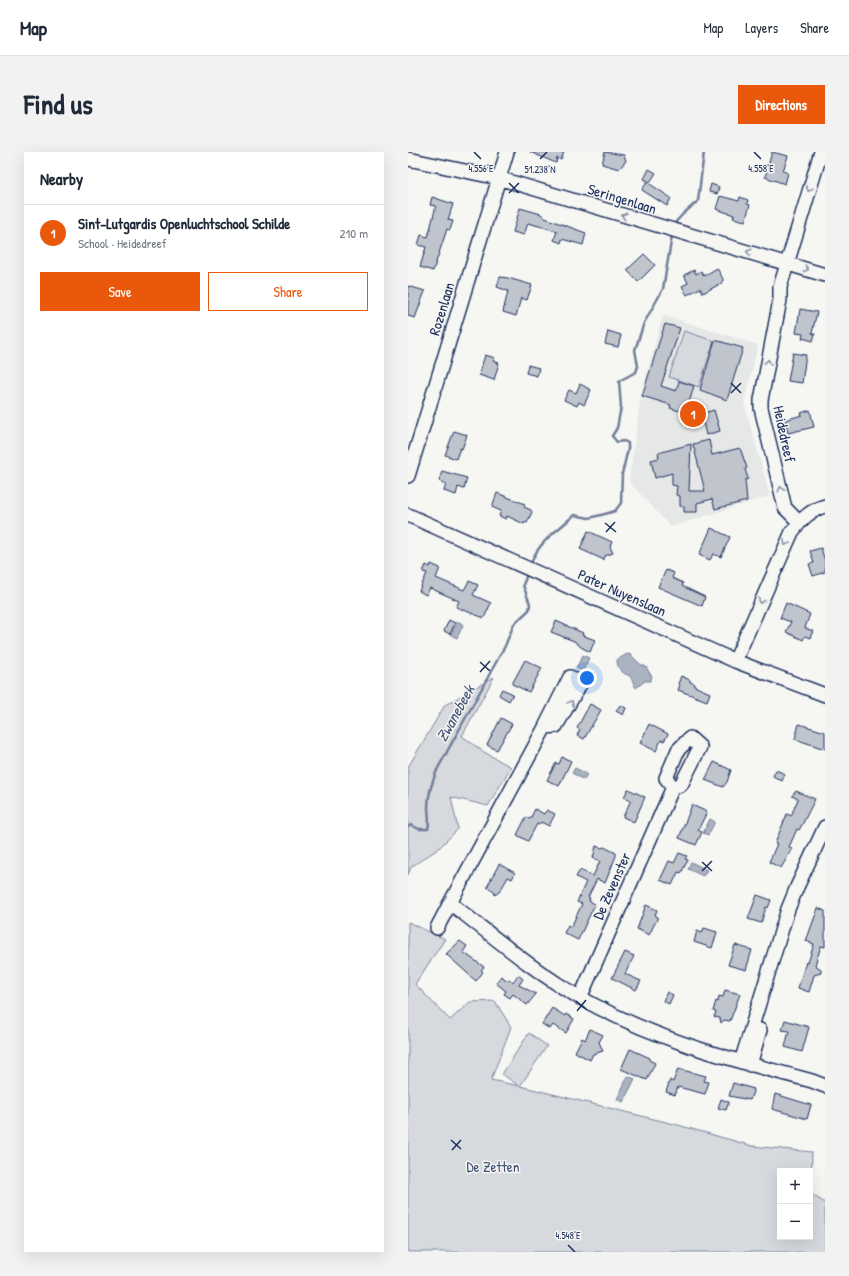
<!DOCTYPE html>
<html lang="en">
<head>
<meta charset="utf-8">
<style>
	body { margin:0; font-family:"Patrick Hand",sans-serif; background:#f2f2f3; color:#1f2937 }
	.controls { position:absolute; right:12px; bottom:12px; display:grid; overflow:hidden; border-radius:0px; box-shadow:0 4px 16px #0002 }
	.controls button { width:36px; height:36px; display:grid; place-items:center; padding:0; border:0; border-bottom:1px solid #e0e1e3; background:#fff; color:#1f2937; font:20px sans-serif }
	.you { position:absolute; left:179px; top:526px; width:14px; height:14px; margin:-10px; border:3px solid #fff; border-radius:50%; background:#1a73e8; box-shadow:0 0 0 6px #1a73e833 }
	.badge { display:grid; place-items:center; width:26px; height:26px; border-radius:50%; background:#ea580c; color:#fff; font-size:13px; font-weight:700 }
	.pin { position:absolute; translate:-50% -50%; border:2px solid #fff; box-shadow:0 1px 4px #0006 }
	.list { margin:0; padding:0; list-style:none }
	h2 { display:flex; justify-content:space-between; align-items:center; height:52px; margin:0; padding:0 16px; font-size:17px }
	h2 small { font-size:13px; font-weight:400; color:#747a83 }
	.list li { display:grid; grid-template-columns:26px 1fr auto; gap:12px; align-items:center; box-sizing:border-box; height:56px; padding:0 16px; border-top:1px solid #e0e1e3 }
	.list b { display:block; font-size:15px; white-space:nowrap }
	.list p { margin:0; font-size:13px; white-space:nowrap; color:#747a83 }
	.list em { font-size:13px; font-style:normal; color:#747a83 }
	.actions { display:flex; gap:8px; padding:12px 16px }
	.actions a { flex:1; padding:9px 0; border:1px solid #ea580c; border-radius:0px; text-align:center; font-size:14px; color:#ea580c }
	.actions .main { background:#ea580c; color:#fff }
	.map { position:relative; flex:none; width:417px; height:1100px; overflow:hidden; border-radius:0px }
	header { display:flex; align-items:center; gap:24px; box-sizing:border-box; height:56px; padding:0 20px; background:#fff; border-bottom:1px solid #e0e1e3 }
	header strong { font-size:19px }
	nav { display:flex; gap:22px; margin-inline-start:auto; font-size:14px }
	.intro { display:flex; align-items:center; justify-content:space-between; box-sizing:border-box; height:96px; padding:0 24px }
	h1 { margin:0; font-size:28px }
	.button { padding:10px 18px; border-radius:0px; background:#ea580c; color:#fff; font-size:14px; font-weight:700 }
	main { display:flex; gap:24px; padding:0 24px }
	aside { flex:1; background:#fff; border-radius:0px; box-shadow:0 4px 16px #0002 }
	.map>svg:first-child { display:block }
	.built { fill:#e6e7e7 }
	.green { fill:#d6d9dd; stroke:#78849e; fill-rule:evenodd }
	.water { fill:#abb2c0; stroke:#717e99 }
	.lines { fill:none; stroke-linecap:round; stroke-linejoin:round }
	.stream { stroke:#717e99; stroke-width:2.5 }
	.building { fill:#c0c4cd; stroke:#1b2f5e }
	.minor-casing { stroke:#1b2f5e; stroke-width:16 }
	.minor { stroke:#f6f6f2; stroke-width:13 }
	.oneway { stroke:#8892a8 }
	.ticks { fill:none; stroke:#1b2f5e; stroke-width:1.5 }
	.labels { text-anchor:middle; stroke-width:3; stroke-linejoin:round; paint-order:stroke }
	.street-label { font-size:15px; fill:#1b2f5e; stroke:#f6f6f2 }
	.park-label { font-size:15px; fill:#405177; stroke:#f6f6f2 }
	.water-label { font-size:16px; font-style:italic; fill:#46567b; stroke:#f6f6f2 }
	.ticks-label { font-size:10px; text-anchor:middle; fill:#1b2f5e; stroke:#f6f6f2; stroke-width:3; stroke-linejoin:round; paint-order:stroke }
</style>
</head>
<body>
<header>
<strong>Map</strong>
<nav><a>Map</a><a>Layers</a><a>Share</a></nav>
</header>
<div class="intro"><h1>Find us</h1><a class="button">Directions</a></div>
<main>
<aside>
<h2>Nearby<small></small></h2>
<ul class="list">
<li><span class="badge">1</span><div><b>Sint-Lutgardis Openluchtschool Schilde</b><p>School · Heidedreef</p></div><em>210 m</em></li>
</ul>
<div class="actions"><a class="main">Save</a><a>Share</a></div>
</aside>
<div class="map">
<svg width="417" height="1100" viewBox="0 0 417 1100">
	<rect width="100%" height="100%" fill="#f6f6f2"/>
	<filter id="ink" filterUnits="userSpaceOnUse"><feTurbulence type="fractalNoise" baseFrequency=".025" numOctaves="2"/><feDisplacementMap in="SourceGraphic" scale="8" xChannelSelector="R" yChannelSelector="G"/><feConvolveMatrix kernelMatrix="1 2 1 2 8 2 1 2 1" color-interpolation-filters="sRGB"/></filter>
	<g filter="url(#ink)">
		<path class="built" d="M255,163L350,193L336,251L362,344L263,375L221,330L233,243Z"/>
		<path class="green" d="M276,179L306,189L291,235L261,225Z
			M86,525L54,584L76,600L103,615L80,654L43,645L50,677L30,697L3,715L0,723V615L37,553Z
			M0,770L37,787L7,832L42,868L62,850L87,849L103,875L83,928L111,934L94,922L121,881L139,894L112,934L270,973L344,994L404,1000L403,1042L417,1051V1100H0ZM372,1019H402V1085H372Z"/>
		<path class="water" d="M48,471L52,470L55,473L49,486L43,483Z
			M219,502L223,503L232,512L238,515L244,525L242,529H237L228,536L222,524C214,521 209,517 209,508Z
			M175,503L181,506L175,519L168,516Z
			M167,616L179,622L176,628L164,621Z
			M302,667L307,670L300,683L295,681Z
			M283,710L299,718L295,724L280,717Z
			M220,924L227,927L215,950L209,947Z"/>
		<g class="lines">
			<path class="stream" d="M265,73L275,62L290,49L296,0
				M124,409C132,388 151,378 166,363L181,366L197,362L207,359L213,351L214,322L220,297V291L216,289L209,290L204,284L209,276L213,255L211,229L228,220L230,214L227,198L236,171L255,137L264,84
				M0,675L3,673L11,677H20C22,669 20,662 20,655C20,642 24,630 29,618L97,494L106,472L121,458L122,452L115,433L118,425"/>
		</g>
		<path class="building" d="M122,0H156L153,8L149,6L148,11Z
			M197,0L216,3L218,9L211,17L194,12Z
			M364,0L380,4L375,19L380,21L377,32L357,25Z
			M241,17L248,21L242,30L236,27Z
			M239,30L263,46L259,54L234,38Z
			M303,32L311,35L309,42L301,40Z
			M312,44L331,49L332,45L340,48L339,52L342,53L337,69L325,66L326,63L308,57Z
			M24,45L45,52L40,68L45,69L42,78L39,77L25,119L12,115L18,95L10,93L13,83L20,85L28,54L22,53Z
			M112,56L133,62L137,66L178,81L175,93L154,87L153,91L146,88L149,79L120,71L116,83L105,80Z
			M236,102L247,113L230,130L219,118Z
			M309,116L315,127L314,131L295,141L292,136L279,143L274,134L280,131L276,123L286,118L288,122L293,119L296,124Z
			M92,125L100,126L124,133L119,148L113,146L108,164L95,160L100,139L89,135Z
			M0,134L17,139L7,166L0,164Z
			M392,157L409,160L404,181L407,182L405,189L394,186L395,182L388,181Z
			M257,172L272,176L253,234L268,239L271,229L286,234L278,261L262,256L263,253L234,244Z
			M200,179L213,183L210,195L197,192Z
			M307,188L335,196L319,248L292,238Z
			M385,201L398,203L394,231L380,229Z
			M77,203L87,206L85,209L91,211L86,228L71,223Z
			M120,213L131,216L129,224L118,221Z
			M172,232L183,238L176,253L171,250L169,254L156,248L161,238L168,241Z
			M306,258L312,279L298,283L293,262Z
			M402,258L406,275L380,281L377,268L394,263L393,261Z
			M46,279L59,283L54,297L52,296L48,307L37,303Z
			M301,288L304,303L332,296L339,316L337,317L340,327L337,328L339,349L307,357L304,347L289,351V360H276V355L272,354V344L268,343L269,334L264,333V321L247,326L243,308L251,306L250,301L283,292L281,339H297L285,292Z
			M34,319L59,326L56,337L50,335L48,343L36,339L38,332L31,329Z
			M89,341L117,352L116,355L123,358L124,360L119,371L117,370L116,372L99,364L98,367L91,364L93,359L84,355Z
			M303,376L322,385L313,405L305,402L302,408L291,403Z
			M180,379L204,390L202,395L205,401L197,404L196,408L172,397Z
			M413,396L417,409V420L405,424L401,412L406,411L402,399Z
			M23,412L32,416L28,426L56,438L61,429L70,433L65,443L83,451L76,466L48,455L51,449L22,436L18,443L11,439L19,421L15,420L18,413L22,415Z
			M258,418L266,421L264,426L275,431L274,434L297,445L294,454L250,435Z
			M378,451L402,462L397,476L405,479L402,486L397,484L395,488L378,480L383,470L372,466Z
			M41,468L47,471L42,482L36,479Z
			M148,469L175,481L174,483L187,488L182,500L173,495L166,489L143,480Z
			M117,508L134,516L121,540L104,532Z
			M273,524L282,528V530L287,532L286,534L302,541L299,549L270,538L272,533L270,532Z
			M94,537L105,542L101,549L91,543Z
			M182,552L193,558L176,587L169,583L172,578L169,576Z
			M212,553L218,556L215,563L208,559Z
			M93,566L104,572L89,598L79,593Z
			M241,572L260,582L256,589L253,588L248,599L232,591Z
			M391,572L417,580V597L387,587Z
			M154,605L163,609L151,634L139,628L148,611L151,612Z
			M306,610L323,618L319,630L315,635L297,628Z
			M368,618L377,622L374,629L365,624Z
			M220,637L237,645L226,670L215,665L223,648L216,645Z
			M388,639L407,647L395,671L391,678L389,677L381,695L384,697L373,716L361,710L369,692L367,691L379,662L383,664L390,647L384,644Z
			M284,653L299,660L290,678L294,680L288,693L271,686Z
			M127,657L136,662L139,658L147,662L141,674L133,670L131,673L129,672L120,689L109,683L118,665L122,667Z
			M188,694L193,696L196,695L208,701V704L197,731L189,727L180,745L182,746L181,749L187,752L170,788L156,781L160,773L163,775L174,752L169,750L178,730L168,725L172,718L185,724L192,709L185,706Z
			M271,701L279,704L277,707L280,708L273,721L270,720L264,733L252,728L261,709L266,711Z
			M91,712L107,721L104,727L100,725L92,739L87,743L86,739L79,735Z
			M349,743L363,748L360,756L358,755L353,771L340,767Z
			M238,753L249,758L247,763L250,765L241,783L229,777Z
			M410,756L417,759V795L413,794L407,813L413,817V821L406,823L401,840L390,836L398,810L400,811L406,792L398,789Z
			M296,776L309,780L304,796L286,790L289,779L294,781Z
			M52,789L59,794L55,800L76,815L73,818L75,820L68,829L38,802Z
			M327,793L344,798L338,818L320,813Z
			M217,800L226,804L217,822L233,829L228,838L204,826Z
			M110,823L115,827L111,833L128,842L119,853L105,842L102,846L96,842L98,839L88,831L93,824L100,829L101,827L105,830Z
			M317,838L332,842L322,869L316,868L313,871L312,866L306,865L308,860L305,859L308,849L310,850L311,844L315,845Z
			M259,840L265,843L261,852L255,849Z
			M144,856L157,864L158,862L166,867L158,881L145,873L142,877L134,872Z
			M377,868L401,875L394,900L377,895L381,879L374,878Z
			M182,877L195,883L191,890L195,899L185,902L182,908L167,900L174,886L177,888Z
			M222,897L242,906L241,908L247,911L239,928L213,917Z
			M270,917L298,924L296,929L301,930L297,942L270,935L267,943L258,940L262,928L265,930Z
			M325,931L346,937L342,948L321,944Z
			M367,942L403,953L399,967L364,957Z
			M313,947L321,950L318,958L310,956Z"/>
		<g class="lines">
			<defs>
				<path id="minor" d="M0,7L90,26L417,123
					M0,324L99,0
					M0,363L327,509L417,543
					M391,370L377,356L353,256V248L372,148V135L413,0
					M327,509L384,380C393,368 402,358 417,354
					M137,575L148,574L173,531L162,525L137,575L42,751C84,783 125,819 171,845C247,888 321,907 404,929L417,934
					M282,586L292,595L273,633L265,635L258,626L270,598Z
					M29,776L42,751
					M172,846L265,635
					M333,910L380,757L389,735L417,675
					M342,913L352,878"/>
			</defs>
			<use href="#minor" class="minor-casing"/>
			<use href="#minor" class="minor"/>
		</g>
		<defs><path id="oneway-chevron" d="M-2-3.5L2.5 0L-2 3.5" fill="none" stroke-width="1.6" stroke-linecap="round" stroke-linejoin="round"/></defs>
		<g class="oneway">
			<use href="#oneway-chevron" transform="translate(401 37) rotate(107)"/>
			<use href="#oneway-chevron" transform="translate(216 64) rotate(-163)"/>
			<use href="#oneway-chevron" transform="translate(341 100) rotate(-164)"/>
			<use href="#oneway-chevron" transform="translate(398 117) rotate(18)"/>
			<use href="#oneway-chevron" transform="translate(360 210) rotate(-80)"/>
			<use href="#oneway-chevron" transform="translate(373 337) rotate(-104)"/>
			<use href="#oneway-chevron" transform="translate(378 391) rotate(118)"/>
			<use href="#oneway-chevron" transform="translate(353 449) rotate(113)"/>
			<use href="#oneway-chevron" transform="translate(163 551) rotate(-62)"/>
		</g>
	</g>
	<path class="ticks" d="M66,0L73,7M346,0L353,7M132,7L139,0M101,31L111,41M101,41L111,31M323,231L333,241M323,241L333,231M197,371L208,380M198,380L207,370M72,510L82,519M72,520L82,509M294,710L304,719M294,719L304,709M168,849L179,858M169,859L178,848M43,988L53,997M44,998L53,988M160,1093L167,1100"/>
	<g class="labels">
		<g class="street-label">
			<text transform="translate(214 47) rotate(17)" y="5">Seringenlaan</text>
			<text transform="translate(34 157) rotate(-73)" y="5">Rozenlaan</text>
			<text transform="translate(376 282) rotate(78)" y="5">Heidedreef</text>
			<text transform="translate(214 441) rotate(24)" y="5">Pater Nuyenslaan</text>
			<text transform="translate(204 734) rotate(-66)" y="5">De Zevenster</text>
		</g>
		<g class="park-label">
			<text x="85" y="1020">De Zetten</text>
		</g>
		<g class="water-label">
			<text transform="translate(47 561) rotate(-61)" y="6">Zwanebeek</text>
		</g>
	</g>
	<g class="ticks-label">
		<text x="73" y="20">4.556°E</text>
		<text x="353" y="20">4.558°E</text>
		<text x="132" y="21">51.238°N</text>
		<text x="160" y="1087">4.548°E</text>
	</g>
</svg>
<div class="controls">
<button>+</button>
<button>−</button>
</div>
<div class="you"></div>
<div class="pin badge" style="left:285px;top:262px">1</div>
</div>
</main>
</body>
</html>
